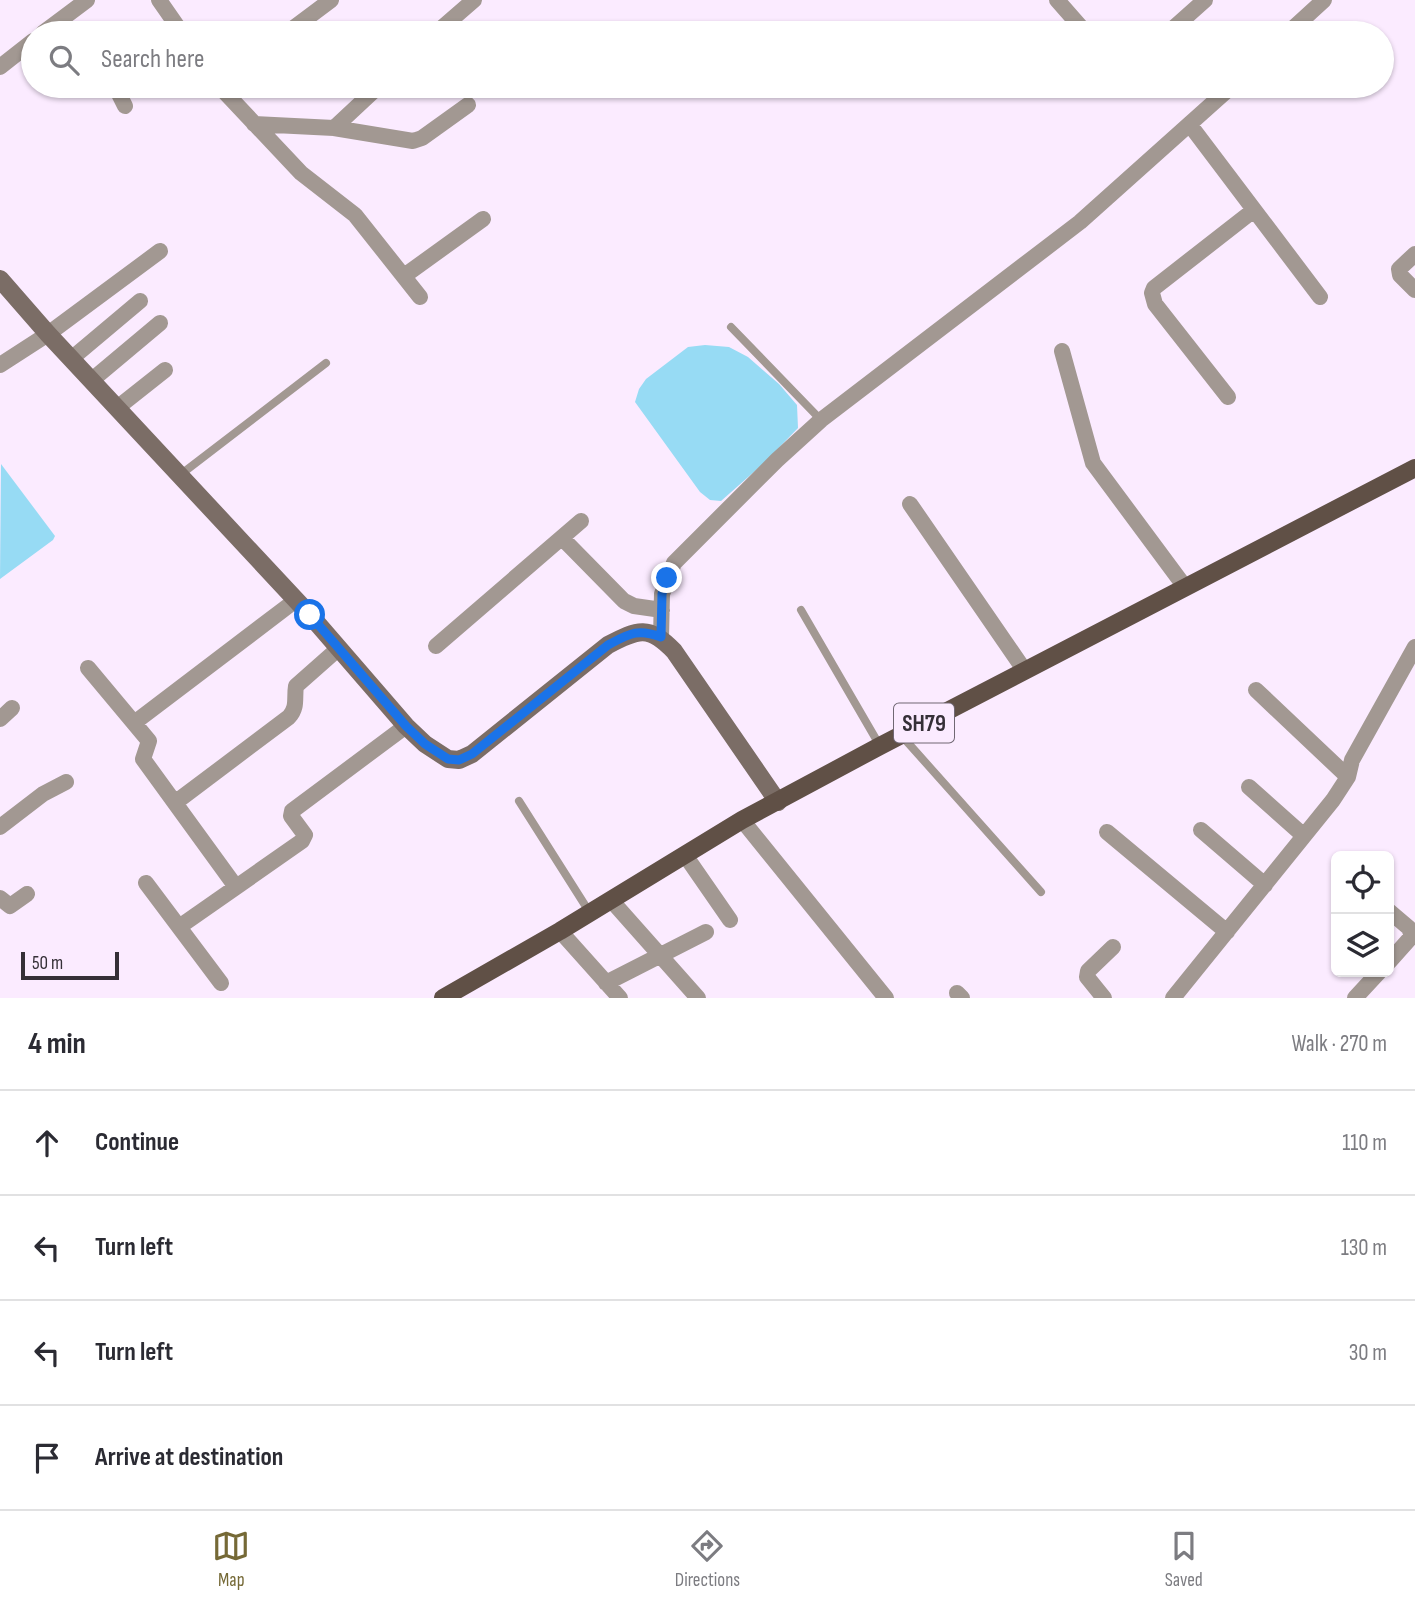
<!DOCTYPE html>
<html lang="en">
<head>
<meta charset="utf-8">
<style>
	body { margin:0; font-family:"Sofia Sans Condensed",sans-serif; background:#f7f7f7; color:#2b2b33 }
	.controls { position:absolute; right:21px; bottom:21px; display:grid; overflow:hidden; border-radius:10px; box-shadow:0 2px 5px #0004 }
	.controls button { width:63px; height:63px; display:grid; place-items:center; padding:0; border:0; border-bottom:2px solid #e1e1e2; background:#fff; color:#2b2b33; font:35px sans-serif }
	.scale { position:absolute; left:21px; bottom:18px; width:98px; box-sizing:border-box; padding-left:7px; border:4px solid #352f37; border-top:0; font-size:19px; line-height:24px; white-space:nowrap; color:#352f37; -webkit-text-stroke:5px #fbebff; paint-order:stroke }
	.stop { position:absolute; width:21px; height:21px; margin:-16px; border:5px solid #1a73e8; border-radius:50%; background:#fff }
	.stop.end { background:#1a73e8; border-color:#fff; box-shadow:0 2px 7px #0008 }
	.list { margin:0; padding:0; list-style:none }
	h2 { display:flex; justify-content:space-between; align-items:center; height:91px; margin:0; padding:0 28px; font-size:30px }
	h2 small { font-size:23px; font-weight:400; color:#7c7c81 }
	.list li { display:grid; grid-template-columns:46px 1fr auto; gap:21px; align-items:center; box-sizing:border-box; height:105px; padding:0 28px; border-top:2px solid #e1e1e2 }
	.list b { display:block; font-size:26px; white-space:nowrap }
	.list em { font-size:23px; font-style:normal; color:#7c7c81 }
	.icon { flex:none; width:38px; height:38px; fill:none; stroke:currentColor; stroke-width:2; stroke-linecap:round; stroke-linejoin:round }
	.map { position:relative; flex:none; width:1415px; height:998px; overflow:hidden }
	.search { position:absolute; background:#fff; box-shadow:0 2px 5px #0004; left:21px; right:21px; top:21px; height:77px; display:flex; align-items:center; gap:18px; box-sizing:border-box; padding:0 24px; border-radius:38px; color:#7c7c81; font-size:26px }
	.sheet { height:511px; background:#fff }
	nav { display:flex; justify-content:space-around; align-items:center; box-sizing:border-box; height:98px; border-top:2px solid #e1e1e2; background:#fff; font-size:19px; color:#7c7c81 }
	nav a { display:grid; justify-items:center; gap:4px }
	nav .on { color:#756936 }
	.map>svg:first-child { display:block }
	.water { fill:#97dbf4 }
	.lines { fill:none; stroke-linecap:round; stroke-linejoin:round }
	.service { stroke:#a29892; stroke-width:8 }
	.minor { stroke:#a29892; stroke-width:16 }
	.secondary { stroke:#7b6d66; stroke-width:18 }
	.primary { stroke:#605046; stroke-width:18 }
	.route { stroke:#1a73e8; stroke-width:9 }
	.labels { text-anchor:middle; stroke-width:7; stroke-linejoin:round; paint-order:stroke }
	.shield { fill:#fbebff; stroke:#706773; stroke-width:2 }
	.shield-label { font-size:23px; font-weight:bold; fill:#352f37 }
</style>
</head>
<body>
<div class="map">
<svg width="1415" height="998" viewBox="0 0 1415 998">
	<rect width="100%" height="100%" fill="#fbebff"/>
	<path class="water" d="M705,345L729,347L748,357L779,384L797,405L798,428L765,462L721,501L710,500L700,492L635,402L639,389L646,379L688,347Z
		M1,464L55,536L53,540L0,579Z"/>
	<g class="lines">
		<path class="service" d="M731,327L821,420
			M180,475L326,363
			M801,610L880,746
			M901,735L1041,892
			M519,801L590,913"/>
		<path class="minor" d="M159,0L182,33
			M1057,0L1086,33
			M43,33L87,0
			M287,33L331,0
			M436,33L474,0
			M1168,33L1205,0
			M1288,33L1324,0
			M0,67L33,41
			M115,86L125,106
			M219,86L301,173L355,215L420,297
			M254,124L334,128L413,141L422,138L468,105
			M1190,125L1320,297
			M334,128L379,86
			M1415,254L1399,269L1400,275L1415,290
			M404,276L483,219
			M1062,351L1093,463L1185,587
			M71,359L140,301
			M0,365L48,334L160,251
			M92,380L160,323
			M1228,397L1155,304L1152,293L1154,288L1254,210
			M117,408L165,370
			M910,504L1025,671
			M562,538L624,601L634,606L662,610
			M661,637L662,594L674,563L777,460L821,420L1080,222L1232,86
			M436,646L581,521
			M88,668L149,741L143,759L236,887
			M1256,690L1348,777
			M0,719L12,708
			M134,723L296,600
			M1249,787L1304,836
			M176,802L289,717C298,707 294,698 296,686L339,648
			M742,820L886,998
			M0,827L43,794L66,782
			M1201,830L1265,885
			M1107,832L1227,932
			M685,855L730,920
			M146,883L221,983
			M0,898L10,906L27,894
			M611,900L698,998
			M1389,911L1409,928L1412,936L1389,962
			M179,927L302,841L305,835L291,816L292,811L406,726
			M560,931L620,998
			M606,983L706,932
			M957,993L962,998
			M1104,998L1087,977L1088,971L1113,947
			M1173,998L1333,800L1348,777L1352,760L1415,647
			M1355,998L1379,972"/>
		<path class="secondary" d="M0,279L48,334L310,615L406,726L425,744L448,759L459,760L472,754L608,645C638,629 649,625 674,651L778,802"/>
		<path class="primary" d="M443,998L560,931L742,820L880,746L1415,468"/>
	</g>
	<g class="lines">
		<path class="route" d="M310,615L406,726L425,744L448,759L459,760L472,754L608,645C629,634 637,628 661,637L662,594L667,578"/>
	</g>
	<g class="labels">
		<rect class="shield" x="894" y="703.5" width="60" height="39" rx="5"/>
		<g class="shield-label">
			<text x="924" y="731">SH79</text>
		</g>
	</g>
</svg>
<div class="controls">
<button><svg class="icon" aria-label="locate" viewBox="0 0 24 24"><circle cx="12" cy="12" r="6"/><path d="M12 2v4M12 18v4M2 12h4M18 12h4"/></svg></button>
<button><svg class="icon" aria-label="layers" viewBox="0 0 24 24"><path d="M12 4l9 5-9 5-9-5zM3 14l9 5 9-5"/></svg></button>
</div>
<div class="scale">50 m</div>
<div class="stop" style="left:310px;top:615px"></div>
<div class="stop end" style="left:667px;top:578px"></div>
<div class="search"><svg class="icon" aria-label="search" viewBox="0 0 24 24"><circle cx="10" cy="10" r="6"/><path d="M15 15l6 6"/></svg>Search here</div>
</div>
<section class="sheet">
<h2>4 min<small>Walk · 270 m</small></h2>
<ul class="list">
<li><svg class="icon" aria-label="ahead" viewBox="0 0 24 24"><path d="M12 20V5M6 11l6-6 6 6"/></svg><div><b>Continue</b></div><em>110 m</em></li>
<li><svg class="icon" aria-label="left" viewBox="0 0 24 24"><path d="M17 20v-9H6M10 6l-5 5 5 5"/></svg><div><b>Turn left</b></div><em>130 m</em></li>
<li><svg class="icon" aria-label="left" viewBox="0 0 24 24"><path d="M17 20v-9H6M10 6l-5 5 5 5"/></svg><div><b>Turn left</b></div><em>30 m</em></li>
<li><svg class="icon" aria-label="arrive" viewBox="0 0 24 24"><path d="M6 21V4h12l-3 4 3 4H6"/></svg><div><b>Arrive at destination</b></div></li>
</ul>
</section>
<nav>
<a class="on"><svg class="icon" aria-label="map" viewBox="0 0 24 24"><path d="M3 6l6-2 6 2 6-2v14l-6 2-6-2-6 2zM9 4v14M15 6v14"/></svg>Map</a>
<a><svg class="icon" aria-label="directions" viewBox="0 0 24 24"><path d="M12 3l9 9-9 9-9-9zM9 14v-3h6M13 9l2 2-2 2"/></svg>Directions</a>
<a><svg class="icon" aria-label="saved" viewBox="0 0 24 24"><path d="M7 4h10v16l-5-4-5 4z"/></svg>Saved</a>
</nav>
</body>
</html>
